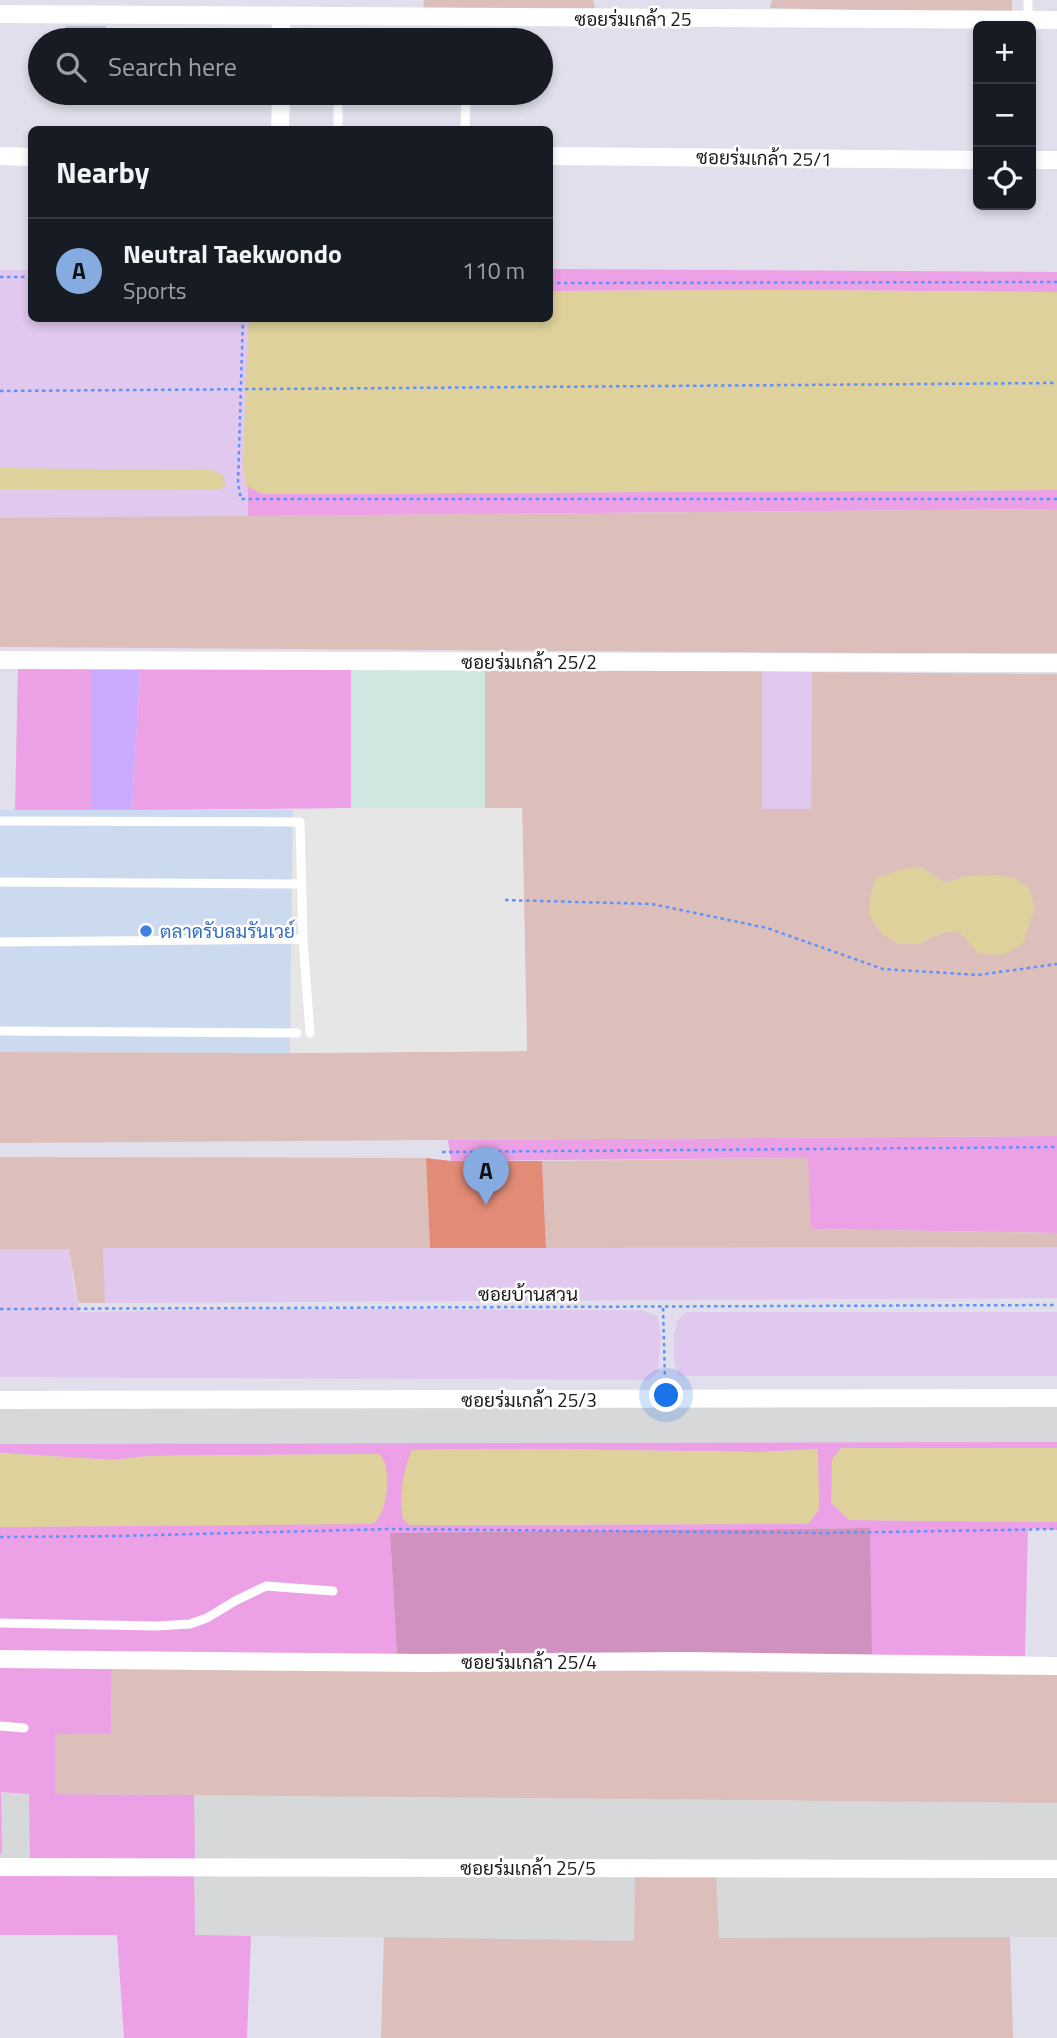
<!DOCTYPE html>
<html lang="en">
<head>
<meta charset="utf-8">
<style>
	body { margin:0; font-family:"Titillium Web",Sarabun,sans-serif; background:#20242c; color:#f1f3f6 }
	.controls { position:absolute; right:21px; top:21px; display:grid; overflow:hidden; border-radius:10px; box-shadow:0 4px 10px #0003 }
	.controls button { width:63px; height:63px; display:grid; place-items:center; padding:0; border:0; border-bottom:2px solid #363941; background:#171b24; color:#f1f3f6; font:35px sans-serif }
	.you { position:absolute; left:667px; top:1396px; width:24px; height:24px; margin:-18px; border:5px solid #fff; border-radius:50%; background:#1a73e8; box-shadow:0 0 0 10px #1a73e833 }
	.badge { display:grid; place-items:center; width:46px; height:46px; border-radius:50%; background:#85abe0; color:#111; font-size:23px; font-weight:700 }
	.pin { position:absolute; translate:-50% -58px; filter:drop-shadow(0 2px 4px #0008) }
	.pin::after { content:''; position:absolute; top:37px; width:24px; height:21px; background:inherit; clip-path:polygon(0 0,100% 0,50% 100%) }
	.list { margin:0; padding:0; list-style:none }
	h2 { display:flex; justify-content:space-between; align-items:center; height:91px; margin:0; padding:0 28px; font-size:30px }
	h2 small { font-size:23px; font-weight:400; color:#9ea1a6 }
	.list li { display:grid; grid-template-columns:46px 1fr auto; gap:21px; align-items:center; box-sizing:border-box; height:105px; padding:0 28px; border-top:2px solid #363941 }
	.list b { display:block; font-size:26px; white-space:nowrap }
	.list p { margin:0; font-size:23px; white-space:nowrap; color:#9ea1a6 }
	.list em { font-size:23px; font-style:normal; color:#9ea1a6 }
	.icon { flex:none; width:38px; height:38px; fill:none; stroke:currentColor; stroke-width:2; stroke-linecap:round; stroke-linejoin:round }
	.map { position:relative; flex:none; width:1057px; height:2038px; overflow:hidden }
	.search { position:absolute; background:#171b24; box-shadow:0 4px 10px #0003; left:28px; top:28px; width:525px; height:77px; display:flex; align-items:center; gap:18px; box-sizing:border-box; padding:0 24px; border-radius:38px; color:#9ea1a6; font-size:26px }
	.panel { position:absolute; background:#171b24; box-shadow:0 4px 10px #0003; left:28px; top:126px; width:525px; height:196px; border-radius:10px }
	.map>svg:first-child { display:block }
	.residential { fill:#d7d8d9 }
	.commercial { fill:#ccdaf0 }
	.industrial { fill:#d0e7e1 }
	.farmland { fill:#e1c8ee }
	.grass { fill:#eca0e5; fill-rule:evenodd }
	.forest { fill:#cf91be }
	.wetland { fill:#dcbebb; fill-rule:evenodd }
	.sand { fill:#caabff }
	.pitch { fill:#e28b77 }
	.parking { fill:#e6e6e6 }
	.water { fill:#ded19c }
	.building { fill:#bfbfd4 }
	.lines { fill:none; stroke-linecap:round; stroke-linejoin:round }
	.path { stroke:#5e92ff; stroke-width:2.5; stroke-dasharray:3.5 3.5; stroke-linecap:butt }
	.service { stroke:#fff; stroke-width:9 }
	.minor { stroke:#fff; stroke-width:18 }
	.shop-dot { fill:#3f7fe0; stroke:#fff; stroke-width:2.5 }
	.labels { text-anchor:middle; stroke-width:5; stroke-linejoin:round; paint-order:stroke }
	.street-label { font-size:19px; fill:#1a1a1a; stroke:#fff }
	.shop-label { font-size:19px; fill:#366cbe; stroke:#fff; text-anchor:start }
</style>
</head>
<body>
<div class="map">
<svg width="1057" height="2038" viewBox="0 0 1057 2038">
	<rect width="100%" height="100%" fill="#e2dfed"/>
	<path class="residential" d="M1057,1391V1442L0,1444V1394Z
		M0,1792L29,1794L1057,1803V1937L718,1938L635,1941L251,1936L0,1935Z"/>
	<path class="commercial" d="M0,810H293L290,1053L0,1052Z"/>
	<path class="industrial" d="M351,669H485V808H351Z"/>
	<path class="farmland" d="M0,270H31L32,318L250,319L248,516L0,519Z
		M762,671L812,672L811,809H762Z
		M1057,1247V1298L105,1303L102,1248Z
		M0,1249H69L74,1288L80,1312L296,1309L642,1310L658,1316L661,1337L658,1371L650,1380L0,1377Z
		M686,1312H1057V1376H678L674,1359V1337L677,1321Z"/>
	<path class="grass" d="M550,269L1057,272V292L785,290L550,291Z
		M248,486L263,494L1057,490V509L248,516Z
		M18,666L91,667V810H15Z
		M140,668L351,669V808L132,810Z
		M1057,1136V1233L810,1229L807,1158L451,1161L448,1140Z
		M1057,1442V1448L831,1503L850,1520L1057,1522V1530L1028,1528L1025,1656L872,1655L869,1528L390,1534L397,1656L0,1653V1527L189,1524L379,1454L149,1456L112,1460L0,1453V1444ZM527,1449L761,1452L817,1449L819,1509L809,1523L795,1524L409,1525L412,1450Z
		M0,1666H112L111,1733L55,1794L194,1795L195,1859L30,1861L29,1794L1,1792L2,1853H0Z
		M0,1873H194L195,1935L251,1936L247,2038H124L117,1935H0Z"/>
	<path class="forest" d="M870,1528L872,1655L397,1656L390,1533Z"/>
	<path class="wetland" d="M424,0H593L595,8L423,10Z
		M772,0H1012V14L770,8Z
		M1057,509V653H885L0,647V518Z
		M485,669L762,671V809H811L812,672L1057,674V1136L0,1143V1052L290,1053L527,1051L522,808H485ZM921,867L945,883L967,876L958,931L944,932L918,944Z
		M0,1157L426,1158L430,1248H103L105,1303H78L69,1249H0Z
		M808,1158L811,1229L1057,1233V1247L546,1248L542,1161Z
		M112,1666L1057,1675V1803L55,1794V1734L111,1733Z
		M716,1876L719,1938L1010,1937L1013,2038H381L384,1937L634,1941L635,1877Z"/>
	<path class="sand" d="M91,667L140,668L132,810H91Z"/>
	<path class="pitch" d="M426,1158L451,1161H542L546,1248H430Z"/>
	<path class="parking" d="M351,808H522L527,1051L290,1053L293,810Z"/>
	<path class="water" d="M785,290L1057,292V490L263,494L246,486L243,463L248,331L250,319L550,318V291Z
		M0,468L212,470L224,476L225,486L220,490L0,489Z
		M921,867L945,883L967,876L995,875L1014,878L1028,887L1035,907L1023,944L1003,955L979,954L958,931L944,932L918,944H898L882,934L869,915L870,899L875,879L902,869Z
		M841,1448H1057V1522L849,1520L831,1503L832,1459Z
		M527,1449L761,1452L818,1449L819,1509L809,1523L795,1524L409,1525L403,1519C398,1497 403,1471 412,1450Z
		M0,1453L112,1460L149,1456L379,1454C381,1457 384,1460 385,1464C390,1479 387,1516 372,1524L0,1527Z"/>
	<path class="building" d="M66,26H106V40H66Z
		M292,28H331V40H292Z"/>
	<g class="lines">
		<path class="path" d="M0,277H32
			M550,283L1057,282
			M243,318L238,483L241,499H1057
			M0,391L1057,383
			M505,900L652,904L767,928L883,969L978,975L1057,964
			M442,1152L1057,1147
			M663,1308L665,1381
			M0,1309L1057,1305
			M0,1537L118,1536L389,1529L824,1533L1057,1529"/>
		<path class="service" d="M1028,0V20
			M338,108V130
			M465,130L466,94
			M0,821L300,822L303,939
			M0,882L302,884
			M0,942L303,939L310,1033
			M0,1031L297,1033
			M0,1623L156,1626L190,1624L207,1618L235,1601L266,1586L333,1591
			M0,1726L24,1728"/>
		<path class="minor" d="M0,14L1057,20
			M281,40V16
			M280,130L281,93
			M0,156L32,157
			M550,156L978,160
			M1031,160H1057
			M0,660L1057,663
			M0,1400L1057,1398
			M0,1659L424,1663L686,1661L1057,1666
			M0,1867L1057,1869"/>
	</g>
	<circle class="shop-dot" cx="146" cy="931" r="7"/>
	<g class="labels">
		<g class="street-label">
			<text x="633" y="26">ซอยร่มเกล้า 25</text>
			<text transform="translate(764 158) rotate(1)" y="7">ซอยร่มเกล้า 25/1</text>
			<text x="529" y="669">ซอยร่มเกล้า 25/2</text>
			<text x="528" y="1301">ซอยบ้านสวน</text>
			<text x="529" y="1407">ซอยร่มเกล้า 25/3</text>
			<text x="529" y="1669">ซอยร่มเกล้า 25/4</text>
			<text x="528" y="1875">ซอยร่มเกล้า 25/5</text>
		</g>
		<g class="shop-label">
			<text x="160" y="938">ตลาดรับลมรันเวย์</text>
		</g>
	</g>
</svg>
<div class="controls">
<button>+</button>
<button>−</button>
<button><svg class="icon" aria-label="locate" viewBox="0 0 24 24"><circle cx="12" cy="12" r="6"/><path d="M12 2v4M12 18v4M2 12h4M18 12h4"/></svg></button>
</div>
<div class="you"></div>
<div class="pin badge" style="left:486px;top:1205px">A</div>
<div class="search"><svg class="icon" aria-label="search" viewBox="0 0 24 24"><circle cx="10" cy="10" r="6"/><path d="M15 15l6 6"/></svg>Search here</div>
<section class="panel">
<h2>Nearby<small></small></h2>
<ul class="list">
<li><span class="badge">A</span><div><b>Neutral Taekwondo</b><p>Sports</p></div><em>110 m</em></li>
</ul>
</section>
</div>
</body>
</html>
